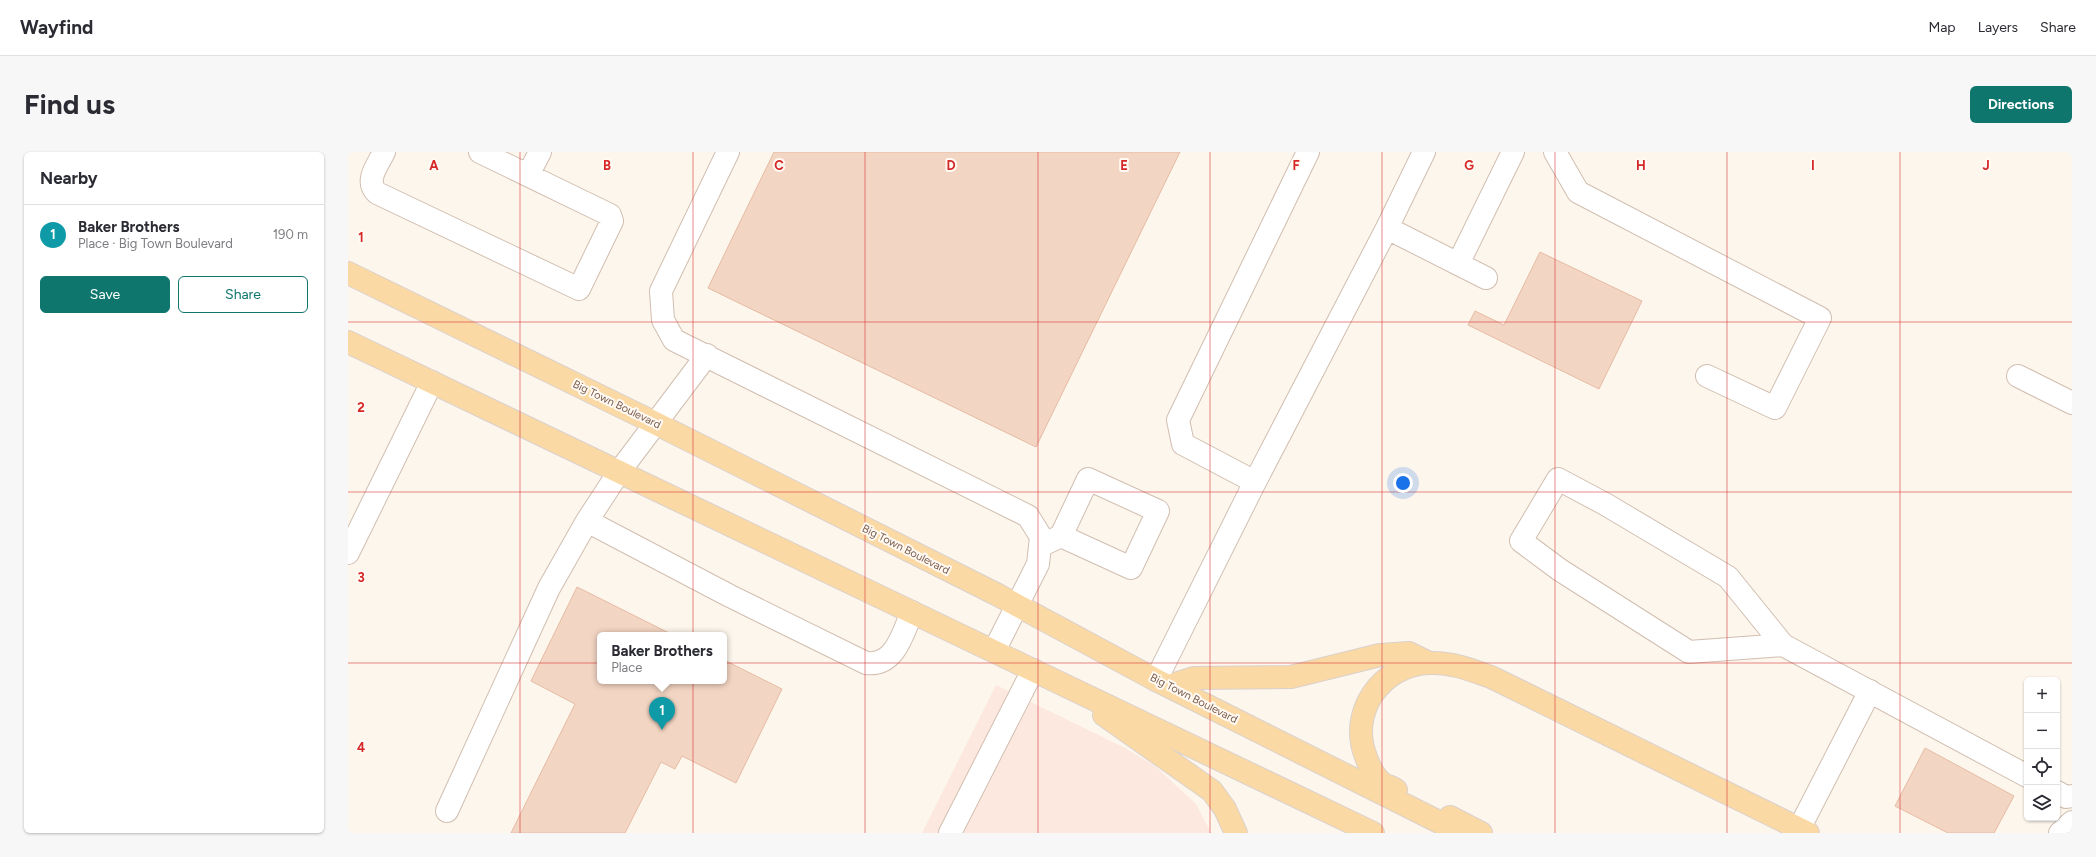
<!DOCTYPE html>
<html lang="en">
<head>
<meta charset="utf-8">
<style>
	body { margin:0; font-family:Figtree,sans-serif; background:#f7f7f7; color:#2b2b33 }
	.controls { position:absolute; right:12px; bottom:12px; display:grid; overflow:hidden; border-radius:6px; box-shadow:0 1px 3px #0004 }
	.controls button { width:36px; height:36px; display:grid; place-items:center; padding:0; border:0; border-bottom:1px solid #e1e1e2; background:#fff; color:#2b2b33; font:20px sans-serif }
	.you { position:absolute; left:1055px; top:331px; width:14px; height:14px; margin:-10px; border:3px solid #fff; border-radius:50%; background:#1a73e8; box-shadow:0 0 0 6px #1a73e833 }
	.badge { display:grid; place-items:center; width:26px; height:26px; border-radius:50%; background:#0f766e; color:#fff; font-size:13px; font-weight:700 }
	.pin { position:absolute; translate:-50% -33px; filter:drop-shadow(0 1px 2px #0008) }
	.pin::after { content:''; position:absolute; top:21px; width:14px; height:12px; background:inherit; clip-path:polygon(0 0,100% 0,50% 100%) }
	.popup { position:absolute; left:249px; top:480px; width:130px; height:52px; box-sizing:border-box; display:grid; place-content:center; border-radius:6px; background:#fff; filter:drop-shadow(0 1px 3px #0005); font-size:13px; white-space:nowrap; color:#7c7c81 }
	.popup b { font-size:15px; color:#2b2b33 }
	.popup::after { content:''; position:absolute; left:50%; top:100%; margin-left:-8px; border:8px solid transparent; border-top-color:#fff }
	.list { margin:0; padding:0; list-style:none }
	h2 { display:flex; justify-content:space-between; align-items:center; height:52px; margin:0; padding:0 16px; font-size:17px }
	h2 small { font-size:13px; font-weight:400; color:#7c7c81 }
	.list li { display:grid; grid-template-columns:26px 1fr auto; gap:12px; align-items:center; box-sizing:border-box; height:60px; padding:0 16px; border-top:1px solid #e1e1e2 }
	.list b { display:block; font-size:15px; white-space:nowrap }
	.list p { margin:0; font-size:13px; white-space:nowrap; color:#7c7c81 }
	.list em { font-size:13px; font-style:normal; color:#7c7c81 }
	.actions { display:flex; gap:8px; padding:12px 16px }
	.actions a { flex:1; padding:9px 0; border:1px solid #0f766e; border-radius:6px; text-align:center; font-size:14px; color:#0f766e }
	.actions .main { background:#0f766e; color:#fff }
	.icon { flex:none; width:22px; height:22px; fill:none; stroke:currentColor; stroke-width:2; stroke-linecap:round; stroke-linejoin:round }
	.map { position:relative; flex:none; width:1724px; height:681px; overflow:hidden; border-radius:6px }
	header { display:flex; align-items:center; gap:24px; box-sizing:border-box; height:56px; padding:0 20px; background:#fff; border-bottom:1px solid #e1e1e2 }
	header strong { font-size:19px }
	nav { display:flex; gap:22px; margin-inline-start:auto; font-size:14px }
	.intro { display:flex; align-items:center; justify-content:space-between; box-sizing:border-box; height:96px; padding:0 24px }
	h1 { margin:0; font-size:28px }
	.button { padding:10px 18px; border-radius:6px; background:#0f766e; color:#fff; font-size:14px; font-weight:700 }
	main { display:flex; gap:24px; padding:0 24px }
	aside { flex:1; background:#fff; border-radius:6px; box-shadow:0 1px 3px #0004 }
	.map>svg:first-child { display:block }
	.commercial { fill:#fde8e0 }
	.building { fill:#f3d5c3; stroke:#e6bba3 }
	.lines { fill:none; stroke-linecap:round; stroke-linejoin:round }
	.minor-casing { stroke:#d1beb0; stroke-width:24 }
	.major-casing { stroke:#dad1cd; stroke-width:24 }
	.minor { stroke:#fff; stroke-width:22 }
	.major { stroke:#fbd9a5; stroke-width:22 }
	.grid { fill:none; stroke:#d62828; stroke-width:1; stroke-opacity:0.55 }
	.labels { text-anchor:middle; stroke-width:4; stroke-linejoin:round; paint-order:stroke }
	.street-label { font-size:11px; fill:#7a5c4d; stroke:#fffaf3 }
	.grid-label { font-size:13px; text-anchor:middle; font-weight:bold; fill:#d62828; stroke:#fffaf3; stroke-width:4; stroke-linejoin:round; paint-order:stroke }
</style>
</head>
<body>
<header>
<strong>Wayfind</strong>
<nav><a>Map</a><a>Layers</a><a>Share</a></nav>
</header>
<div class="intro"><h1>Find us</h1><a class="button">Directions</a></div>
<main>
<aside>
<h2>Nearby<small></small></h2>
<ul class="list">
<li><span class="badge" style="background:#0f9aa8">1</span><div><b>Baker Brothers</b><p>Place · Big Town Boulevard</p></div><em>190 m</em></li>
</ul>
<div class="actions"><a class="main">Save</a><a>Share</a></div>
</aside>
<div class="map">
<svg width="1724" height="681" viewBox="0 0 1724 681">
	<rect width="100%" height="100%" fill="#fdf6ec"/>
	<path class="commercial" d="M648,533L777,596L807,614L848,652L863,681H574Z"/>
	<path class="building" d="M426,0H832L688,295L360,136Z
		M1192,100L1294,149L1251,237L1120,173L1127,159L1156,173Z
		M229,435L325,483H252V529H376V508L434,537L388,631L334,604L327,617L313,610L277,681H163L227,552L183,529Z
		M1577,596L1666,644L1646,681H1600L1547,654Z"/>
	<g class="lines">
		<defs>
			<path id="minor" d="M36,0C30,13 16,29 29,41L231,137L264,69L262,63L132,0
				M380,0L313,139L315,168L326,188L680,364L693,385L690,412L646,499
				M1207,0L1230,40L1472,166L1427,256L1359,224
				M180,23L192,0
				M1039,76L1076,0
				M1110,112L1165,0
				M1670,224L1724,251
				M907,330L835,292L830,268L960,0
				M239,369L382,444L518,511C547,515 555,481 564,460
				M692,394L713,384L783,416L810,359L740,327L713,384
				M0,401L84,230
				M1435,493L1341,500L1212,418L1173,389L1210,327L1257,352L1380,425L1435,493L1679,624
				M808,528L907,330L1039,76L1138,126
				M1709,640L1718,645L1724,644
				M99,659L201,436L239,369L271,320L359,203
				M1451,677L1522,539
				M602,681L685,518
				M1712,681L1724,670"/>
			<path id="major" d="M0,121L309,272L650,443L808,528L1113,681
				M0,190L1025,681
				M821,534L846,526L943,525L1032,503L1061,501L1081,511
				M756,563L864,639L877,657L888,681
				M1048,638C1044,635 1038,634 1034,631C1027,625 1021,614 1018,605C1000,561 1033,512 1082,511C1103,510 1123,518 1143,525L1460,681
				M1102,665L1133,681"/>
		</defs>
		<use href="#minor" class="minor-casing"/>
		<use href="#major" class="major-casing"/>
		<use href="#minor" class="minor"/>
		<use href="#major" class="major"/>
	</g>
	<path class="grid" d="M172,0V681M345,0V681M517,0V681M690,0V681M862,0V681M1034,0V681M1207,0V681M1379,0V681M1552,0V681M0,170H1724M0,340H1724M0,511H1724"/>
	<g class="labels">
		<g class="street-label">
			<text transform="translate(269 252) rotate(26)" y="4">Big Town Boulevard</text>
			<text transform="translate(558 397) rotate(27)" y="4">Big Town Boulevard</text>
			<text transform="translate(846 546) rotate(27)" y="4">Big Town Boulevard</text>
		</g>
	</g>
	<g class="grid-label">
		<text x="86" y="18">A</text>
		<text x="259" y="18">B</text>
		<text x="431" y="18">C</text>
		<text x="603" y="18">D</text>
		<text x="776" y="18">E</text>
		<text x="948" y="18">F</text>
		<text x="1121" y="18">G</text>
		<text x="1293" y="18">H</text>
		<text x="1465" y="18">I</text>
		<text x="1638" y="18">J</text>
		<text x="13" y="90">1</text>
		<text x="13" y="260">2</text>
		<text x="13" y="430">3</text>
		<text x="13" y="600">4</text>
	</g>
</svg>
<div class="controls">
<button>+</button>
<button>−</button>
<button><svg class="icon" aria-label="locate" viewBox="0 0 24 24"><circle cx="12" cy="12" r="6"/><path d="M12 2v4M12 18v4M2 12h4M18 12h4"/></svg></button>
<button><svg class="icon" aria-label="layers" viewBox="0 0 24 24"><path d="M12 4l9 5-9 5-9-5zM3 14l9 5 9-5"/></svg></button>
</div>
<div class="you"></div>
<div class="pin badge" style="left:314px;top:578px;background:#0f9aa8">1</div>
<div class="popup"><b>Baker Brothers</b>Place</div>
</div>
</main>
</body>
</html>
